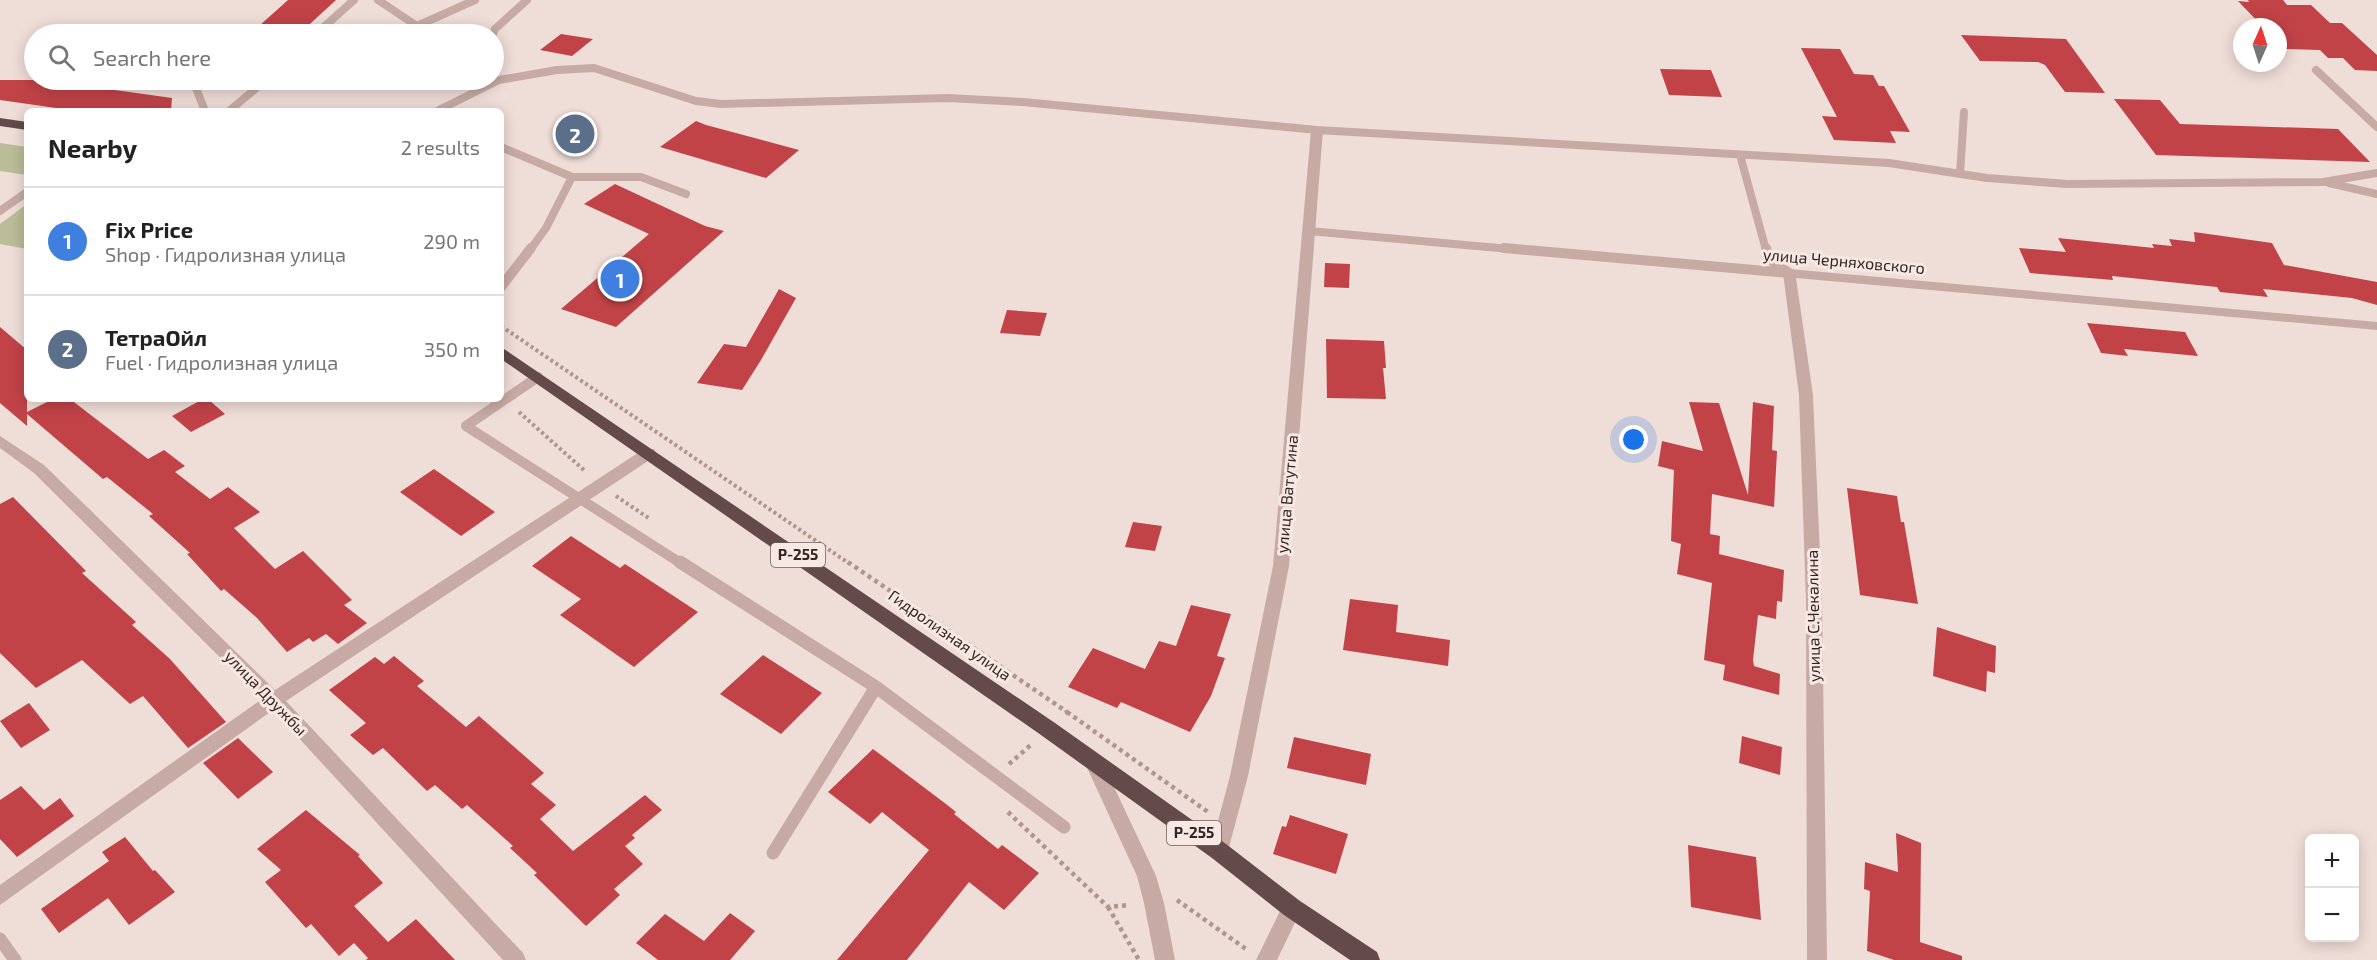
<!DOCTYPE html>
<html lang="en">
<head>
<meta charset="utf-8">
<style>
	body { margin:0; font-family:"Exo 2",sans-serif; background:#f6f6f6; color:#222 }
	.controls { position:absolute; right:18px; bottom:18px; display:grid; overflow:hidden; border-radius:9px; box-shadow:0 3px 15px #0003 }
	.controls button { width:54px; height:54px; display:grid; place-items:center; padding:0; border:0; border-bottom:2px solid #e0e0e0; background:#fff; color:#222; font:30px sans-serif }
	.compass { position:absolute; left:2233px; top:18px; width:54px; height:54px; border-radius:50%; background:#fff; box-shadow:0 3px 15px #0003; rotate:3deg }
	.you { position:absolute; left:1634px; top:440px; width:21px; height:21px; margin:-15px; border:4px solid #fff; border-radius:50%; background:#1a73e8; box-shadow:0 0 0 9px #1a73e833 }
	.badge { display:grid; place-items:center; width:39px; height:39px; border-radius:50%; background:#b45309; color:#fff; font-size:20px; font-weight:700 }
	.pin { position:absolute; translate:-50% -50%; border:3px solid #fff; box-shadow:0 2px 6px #0006 }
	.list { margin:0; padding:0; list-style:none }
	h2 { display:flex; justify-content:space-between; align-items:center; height:78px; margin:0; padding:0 24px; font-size:26px }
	h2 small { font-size:20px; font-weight:400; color:#767676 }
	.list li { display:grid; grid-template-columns:39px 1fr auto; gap:18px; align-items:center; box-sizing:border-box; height:108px; padding:0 24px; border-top:2px solid #e0e0e0 }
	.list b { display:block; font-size:22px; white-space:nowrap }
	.list p { margin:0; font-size:20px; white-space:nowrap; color:#767676 }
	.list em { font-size:20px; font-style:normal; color:#767676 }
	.icon { flex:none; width:33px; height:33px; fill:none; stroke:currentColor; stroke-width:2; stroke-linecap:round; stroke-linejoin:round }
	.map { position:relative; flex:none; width:2377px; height:960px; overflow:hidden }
	.search { position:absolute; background:#fff; box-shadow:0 3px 15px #0003; left:24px; top:24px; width:480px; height:66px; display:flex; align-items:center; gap:15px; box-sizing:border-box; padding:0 21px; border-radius:33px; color:#767676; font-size:22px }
	.panel { position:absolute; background:#fff; box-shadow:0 3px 15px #0003; left:24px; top:108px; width:480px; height:294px; border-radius:9px }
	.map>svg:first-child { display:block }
	.green { fill:#bbbd98 }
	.building { fill:#c14348 }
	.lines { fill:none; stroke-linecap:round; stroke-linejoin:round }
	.path-far1 { stroke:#b2948e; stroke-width:4; stroke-dasharray:3 3; stroke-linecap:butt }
	.path { stroke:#b2948e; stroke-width:4.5; stroke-dasharray:4 4; stroke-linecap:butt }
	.service-far2 { stroke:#c7aaa4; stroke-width:8 }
	.service-far1 { stroke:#c7aaa4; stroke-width:10 }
	.service { stroke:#c7aaa4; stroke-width:13 }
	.minor { fill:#c7aaa4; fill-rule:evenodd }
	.tertiary { fill:#c7aaa4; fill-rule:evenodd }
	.trunk { fill:#644a4a; fill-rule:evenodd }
	.labels { text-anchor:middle; stroke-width:6; stroke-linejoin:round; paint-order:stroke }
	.shield { fill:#f8e8e3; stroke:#6d605e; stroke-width:1.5 }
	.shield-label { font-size:15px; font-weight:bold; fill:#322625 }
	.street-label { font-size:16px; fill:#322625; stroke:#f8e8e3 }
</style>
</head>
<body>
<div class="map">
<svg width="2377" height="960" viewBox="0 0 2377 960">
	<rect width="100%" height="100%" fill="#efddd7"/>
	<path class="green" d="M0,143L27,147V175L0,171Z
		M27,204V249L0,244V224Z"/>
	<path class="building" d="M288,0H336L299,34H250Z
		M2248,0H2283L2287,5H2311L2330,23H2342L2377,55V71L2355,70L2343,58H2328L2320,50L2285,49L2278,42V27H2263L2238,1L2249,2Z
		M561,34L593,39L572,56L540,50Z
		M1961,35L2066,39L2105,93L2065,92L2045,65L2038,62L1980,61Z
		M1801,48L1840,49L1854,74L1873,75L1879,86H1884L1910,132L1890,131L1896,143L1834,140L1822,116L1837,117Z
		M1660,69L1711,70L1722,97L1669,95Z
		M0,80H71L65,83L172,98L171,111H77L0,100Z
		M2114,99L2160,100L2180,124L2338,129L2370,162L2156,155Z
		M696,121L706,125L799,150L766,178L660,147Z
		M615,184L705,226L724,231L616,327L561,309L649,234L584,204Z
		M2194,232L2272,243L2284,265L2377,282V305L2352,298L2263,289L2268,297L2220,292L2217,287L2112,276L2113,280L2030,273L2019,248L2066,252L2058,238L2154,248L2152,244L2172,246L2169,239L2195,242Z
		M1325,263L1350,264L1349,288L1324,287Z
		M779,289L796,298L761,360L742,390L697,383L724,344L746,347Z
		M1007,310L1047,313L1040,336L1000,333Z
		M2087,323L2185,332L2198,356L2124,349L2128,356L2101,353Z
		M0,327L27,350V412L53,399H70L148,459L164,450L185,466L175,472L210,499L228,487L260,512L234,528L275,569L303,551L352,600L344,605L367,623L338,644L326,634L313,642L309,638L287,652L257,618L224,589L221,591L187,554L190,553L149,516L153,514L107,477L103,479L27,414V426L0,403Z
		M1326,339L1384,341L1386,368H1383L1386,399L1327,398Z
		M203,399H208L225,414L191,432L172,416Z
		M1689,402L1719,403L1748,495L1753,402L1774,406L1772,450L1777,451L1774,507L1712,494L1710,534L1720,536L1719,554L1784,570L1782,602L1777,601L1776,619L1758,615L1753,660L1754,666L1780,674L1779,695L1723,680L1725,665L1704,660L1712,583L1677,574L1681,544L1671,541L1674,470L1658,466L1662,441L1703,451Z
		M434,469L495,512L461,536L400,492Z
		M1847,488L1897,496L1901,522H1904L1918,604L1860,595Z
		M13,497L86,571L82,573L136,622L132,625L170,659L226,722L188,748L143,696L130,704L82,660L36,688L0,653V504Z
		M1133,522L1162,526L1155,551L1125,547Z
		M571,536L620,568L625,564L698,612L634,667L560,615L581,599L532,566Z
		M1350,599L1398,605L1396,632L1450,640L1448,666L1343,650Z
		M1191,605L1231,614L1217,656L1225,658L1211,696L1190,732L1121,702L1117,708L1068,687L1093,648L1145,669L1159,641L1176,646Z
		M1937,627L1996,646L1995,673L1987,671L1986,692L1933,676Z
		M763,655L822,693L781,734L720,694Z
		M394,656L424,681L417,686L466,727L479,716L544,773L531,784L556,805L540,819L573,851L645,795L662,810L632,835L635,838L625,846L643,864L614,889L620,895L586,926L534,875L537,873L510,848L513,846L467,805L462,809L435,785L427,791L383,748L373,755L350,735L366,723L329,690L375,657L384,664Z
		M29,703L50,730L21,748L0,721Z
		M1742,736L1782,747L1780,775L1739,763Z
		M1294,737L1371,754L1366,785L1287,768Z
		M238,738L273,772L238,799L203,763Z
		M873,749L946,804L956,812L954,814L998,849L1002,845L1039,873L1004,910L969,882L907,960H837L929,850L882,812L870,824L828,792Z
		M21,786L44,810L60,798L74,816L17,857L0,839V800Z
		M306,810L360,855L358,856L383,883L354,906L388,942L416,919L455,960H366L368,958L354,943L339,956L311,924L306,928L265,882L281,870L257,849Z
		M1290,815L1348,834L1336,874L1273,854L1282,826L1286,827Z
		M1896,833L1921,843L1920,942L1962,956V960H1894L1867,951L1870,891L1864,889L1865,862L1898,872Z
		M125,837L153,871L155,870L175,892L129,925L108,898L59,933L41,909L109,861L102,852Z
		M1688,845L1756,857L1761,920L1691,907Z
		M730,913L755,931L730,960H658L636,943L665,914L704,941Z"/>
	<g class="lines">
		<path class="path-far1" d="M501,326L850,564
			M519,412L585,471
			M616,496L650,519"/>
		<path class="path" d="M848,562L1067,712L1065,713
			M1067,712L1208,812
			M1009,764L1033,743
			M1008,812L1108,907L1130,905
			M1177,900L1246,949
			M1108,907L1139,960"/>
		<path class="service-far2" d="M378,0L417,26L475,0
			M316,34L354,0
			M493,34L495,29L527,0
			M2316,70L2377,127
			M163,80L194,83L205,111
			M229,111L266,80
			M437,111L499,80L557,70L594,68L696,101L721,104L948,98L1023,102L1317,130L1889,163L1987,178L2067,184L2323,182L2377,173
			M501,147L572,177L546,228L530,250
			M1740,155L1766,250
			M1960,174L1964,112
			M572,177H641L686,194
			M2329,183L2377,194
			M0,211L27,192
			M1309,231L1521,250"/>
		<path class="service-far1" d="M1504,248L1789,273
			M1766,248L1769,259L1789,273
			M501,287L531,248
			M538,377L466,426L682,564"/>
		<path class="service" d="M680,562L876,687L1064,827
			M773,853L876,687
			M0,939L15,960"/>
		<path class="minor" d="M1317,127L1323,130L1289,566L1248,776L1228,851L1226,857L1219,860L1212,857L1210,851L1230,776L1273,566L1311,130Z
			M1789,269L2377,322V330L1796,278L1813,395L1822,601L1827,960H1807L1806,601L1799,395L1783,273Z
			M0,436L44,465L275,690L644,449H654L656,453L654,457L286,701L523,953L526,960H503L273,710L0,905V885L262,699L34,473L0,448Z"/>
		<path class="tertiary" d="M1093,753L1099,755L1156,876L1164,903L1175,960H1155L1144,903L1137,876L1084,761L1087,755Z
			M1292,899L1299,901L1302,908L1277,960H1256L1285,901Z"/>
		<path class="trunk" d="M0,118L27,122V130L0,126Z
			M501,347L1055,723L1226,844L1300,901L1377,952L1380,960H1350L1284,915L1212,858L1041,735L501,359Z"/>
	</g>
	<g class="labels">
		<g class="shield">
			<rect x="771" y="543" width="54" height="24" rx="4.5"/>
			<rect x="1167" y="821" width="54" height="24" rx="4.5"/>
		</g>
		<g class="shield-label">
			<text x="798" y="560">Р-255</text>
			<text x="1194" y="838">Р-255</text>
		</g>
		<g class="street-label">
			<text transform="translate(1844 261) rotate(5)" y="6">улица Черняховского</text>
			<text transform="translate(1287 494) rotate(-85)" y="6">улица Ватутина</text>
			<text transform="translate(1813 616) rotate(-91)" y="6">улица С.Чекалина</text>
			<text transform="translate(950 635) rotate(35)" y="6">Гидролизная улица</text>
			<text transform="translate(266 693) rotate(46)" y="6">улица Дружбы</text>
		</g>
	</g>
</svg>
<div class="controls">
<button>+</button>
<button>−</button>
</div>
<svg class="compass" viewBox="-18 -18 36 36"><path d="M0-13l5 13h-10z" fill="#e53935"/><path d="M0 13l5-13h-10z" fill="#767676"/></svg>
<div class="you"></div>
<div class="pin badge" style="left:620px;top:279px;background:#3f7fe0">1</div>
<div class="pin badge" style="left:575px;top:134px;background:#5c6f8a">2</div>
<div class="search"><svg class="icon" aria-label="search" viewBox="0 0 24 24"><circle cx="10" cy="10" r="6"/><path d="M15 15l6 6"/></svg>Search here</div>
<section class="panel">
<h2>Nearby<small>2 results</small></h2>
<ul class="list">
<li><span class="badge" style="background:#3f7fe0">1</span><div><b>Fix Price</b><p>Shop · Гидролизная улица</p></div><em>290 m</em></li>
<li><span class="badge" style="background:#5c6f8a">2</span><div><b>ТетраОйл</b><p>Fuel · Гидролизная улица</p></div><em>350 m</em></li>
</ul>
</section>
</div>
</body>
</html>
